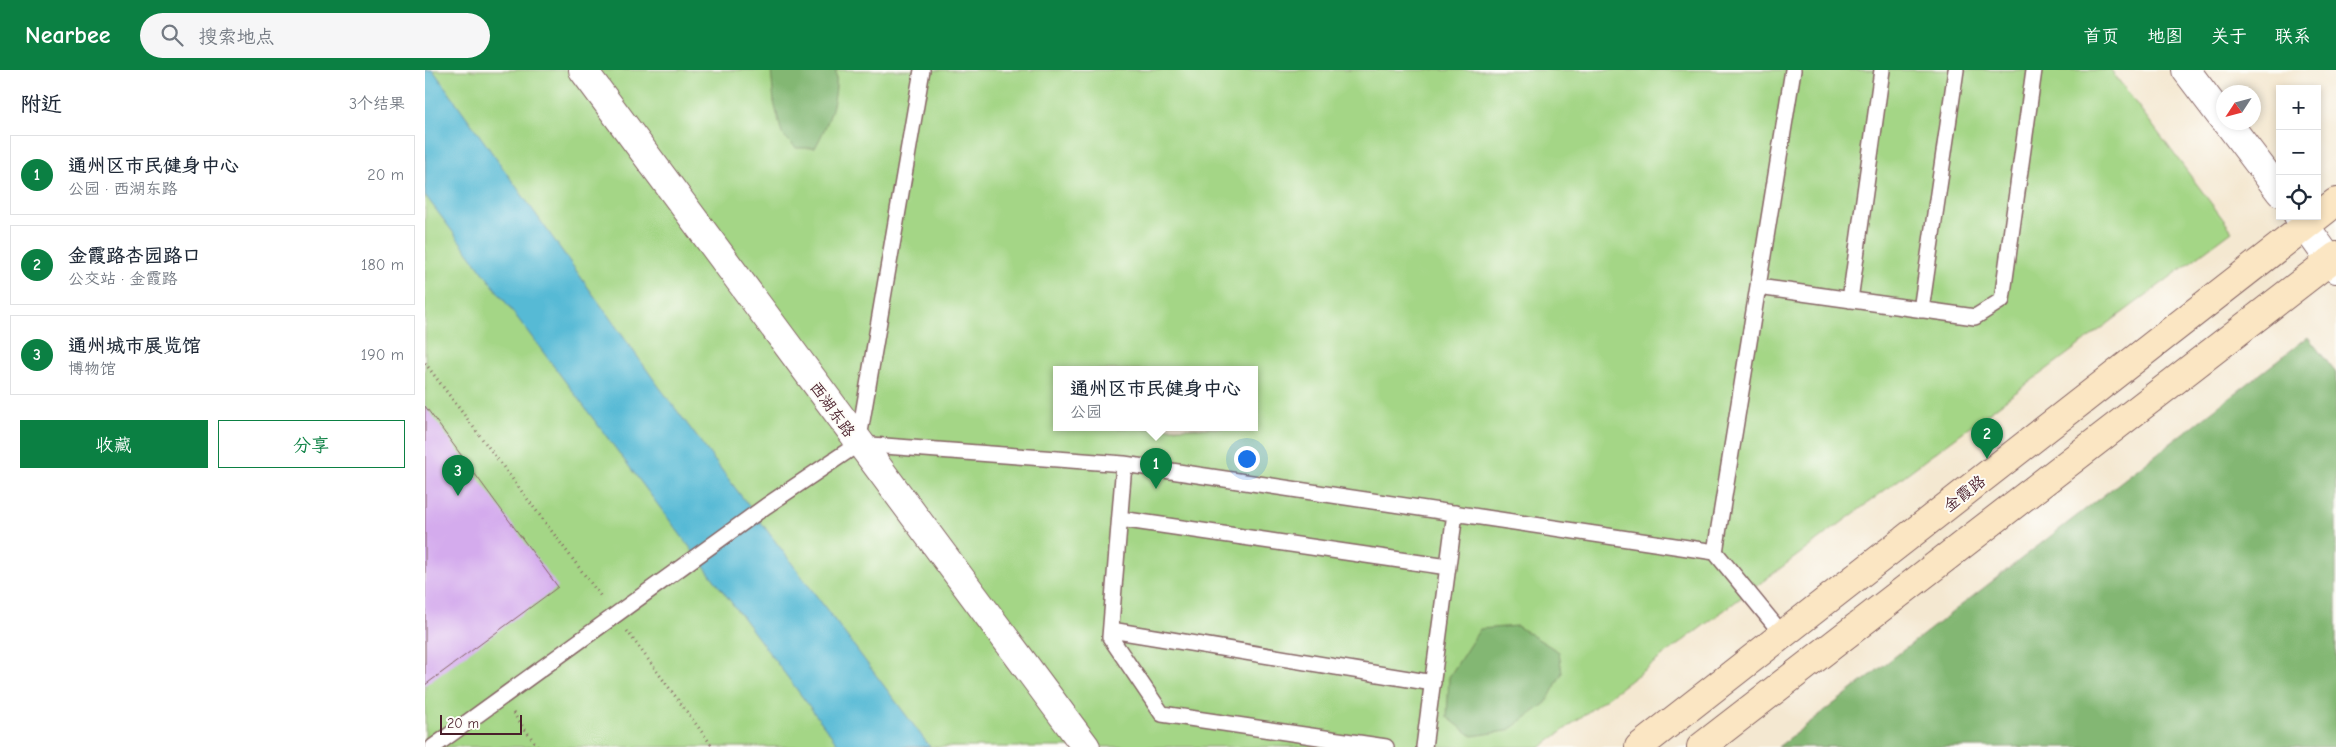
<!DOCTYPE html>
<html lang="zh">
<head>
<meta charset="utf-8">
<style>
	body { margin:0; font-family:"Comic Neue","LXGW WenKai TC",sans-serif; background:#f6f6f7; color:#1f2937 }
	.controls { position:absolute; right:15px; top:15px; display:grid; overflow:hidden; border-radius:0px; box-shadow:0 2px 8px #0003 }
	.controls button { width:45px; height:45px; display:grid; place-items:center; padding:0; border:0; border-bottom:1px solid #e0e1e3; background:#fff; color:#1f2937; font:25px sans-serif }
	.compass { position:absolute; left:1791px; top:15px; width:45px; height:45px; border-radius:50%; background:#fff; box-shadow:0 2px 8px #0003; rotate:234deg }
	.scale { position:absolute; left:15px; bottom:12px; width:82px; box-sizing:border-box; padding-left:5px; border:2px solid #4a1f2b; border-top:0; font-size:14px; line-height:18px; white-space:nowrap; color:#4a1f2b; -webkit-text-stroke:4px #fdfcf7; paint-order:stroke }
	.you { position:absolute; left:821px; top:388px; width:18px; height:18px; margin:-12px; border:4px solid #fff; border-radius:50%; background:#1a73e8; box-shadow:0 0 0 8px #1a73e833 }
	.badge { display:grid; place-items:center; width:32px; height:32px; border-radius:50%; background:#0b8043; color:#fff; font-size:16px; font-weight:700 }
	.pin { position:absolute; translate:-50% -41px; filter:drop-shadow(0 1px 2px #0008) }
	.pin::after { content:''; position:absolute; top:26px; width:18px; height:15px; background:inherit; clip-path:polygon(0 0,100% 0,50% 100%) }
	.popup { position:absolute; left:628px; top:296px; width:205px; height:65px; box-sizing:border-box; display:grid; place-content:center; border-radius:0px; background:#fff; filter:drop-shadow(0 1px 4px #0005); font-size:16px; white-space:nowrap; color:#747a83 }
	.popup b { font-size:19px; color:#1f2937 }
	.popup::after { content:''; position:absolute; left:50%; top:100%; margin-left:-10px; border:10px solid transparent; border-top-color:#fff }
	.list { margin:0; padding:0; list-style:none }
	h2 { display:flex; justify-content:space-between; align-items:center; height:65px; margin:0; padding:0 20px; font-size:21px }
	h2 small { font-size:16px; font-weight:400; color:#747a83 }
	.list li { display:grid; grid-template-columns:32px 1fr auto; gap:15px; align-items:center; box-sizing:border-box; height:80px; margin:0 10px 10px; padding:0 10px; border:1px solid #e0e1e3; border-radius:0px }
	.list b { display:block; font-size:19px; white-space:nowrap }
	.list p { margin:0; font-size:16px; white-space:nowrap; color:#747a83 }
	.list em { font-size:16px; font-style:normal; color:#747a83 }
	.actions { display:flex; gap:10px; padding:15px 20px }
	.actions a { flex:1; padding:11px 0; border:1px solid #0b8043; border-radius:0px; text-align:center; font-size:18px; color:#0b8043 }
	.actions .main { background:#0b8043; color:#fff }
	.icon { flex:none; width:28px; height:28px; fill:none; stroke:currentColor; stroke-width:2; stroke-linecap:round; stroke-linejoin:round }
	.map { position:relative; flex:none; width:1911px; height:677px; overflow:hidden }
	header { display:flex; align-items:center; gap:30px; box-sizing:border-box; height:70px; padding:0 25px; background:#0b8043; color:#fff }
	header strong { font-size:24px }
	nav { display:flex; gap:28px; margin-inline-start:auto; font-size:18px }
	.search { width:350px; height:45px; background:#f6f6f7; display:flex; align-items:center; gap:12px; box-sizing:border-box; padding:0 18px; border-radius:28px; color:#747a83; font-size:19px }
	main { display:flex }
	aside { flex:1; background:#fff }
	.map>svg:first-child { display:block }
	.green { fill:#a4d686; stroke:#777a58; fill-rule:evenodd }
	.forest { fill:#83b773; stroke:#666b4f }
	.water { fill:#56bad5; stroke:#506c80 }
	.building { fill:#d4abed }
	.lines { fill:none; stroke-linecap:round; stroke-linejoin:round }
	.service-casing { stroke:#866565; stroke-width:18 }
	.tertiary-casing { stroke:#866565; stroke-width:30 }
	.secondary-casing { stroke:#866565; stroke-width:30 }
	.path { stroke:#866565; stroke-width:3; stroke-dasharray:1 4; stroke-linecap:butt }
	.service { stroke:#fff; stroke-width:15 }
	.tertiary { stroke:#fff; stroke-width:28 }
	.secondary { stroke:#fbe6c3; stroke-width:28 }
	.labels { text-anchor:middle; stroke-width:4; stroke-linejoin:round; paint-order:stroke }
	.street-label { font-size:16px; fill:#4a1f2b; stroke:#fdfcf7 }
</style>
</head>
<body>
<header>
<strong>Nearbee</strong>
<div class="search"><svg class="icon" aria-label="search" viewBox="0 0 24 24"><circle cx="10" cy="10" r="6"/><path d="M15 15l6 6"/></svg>搜索地点</div>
<nav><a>首页</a><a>地图</a><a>关于</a><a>联系</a></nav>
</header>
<main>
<aside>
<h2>附近<small>3个结果</small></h2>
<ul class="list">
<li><span class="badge">1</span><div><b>通州区市民健身中心</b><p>公园 · 西湖东路</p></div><em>20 m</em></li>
<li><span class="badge">2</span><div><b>金霞路杏园路口</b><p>公交站 · 金霞路</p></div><em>180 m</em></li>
<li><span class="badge">3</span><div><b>通州城市展览馆</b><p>博物馆</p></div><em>190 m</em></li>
</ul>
<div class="actions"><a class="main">收藏</a><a>分享</a></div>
</aside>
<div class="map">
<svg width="1911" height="677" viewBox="0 0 1911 677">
	<rect width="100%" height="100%" fill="#fdfcf7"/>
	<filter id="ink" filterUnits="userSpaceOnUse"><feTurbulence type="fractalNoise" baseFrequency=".02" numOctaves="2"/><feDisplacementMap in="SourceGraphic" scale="10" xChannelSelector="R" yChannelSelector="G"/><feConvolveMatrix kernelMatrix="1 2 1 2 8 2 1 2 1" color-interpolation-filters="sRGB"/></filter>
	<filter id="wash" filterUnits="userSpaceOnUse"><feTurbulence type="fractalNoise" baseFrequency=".0096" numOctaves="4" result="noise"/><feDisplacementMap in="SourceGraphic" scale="20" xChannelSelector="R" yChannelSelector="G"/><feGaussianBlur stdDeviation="1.12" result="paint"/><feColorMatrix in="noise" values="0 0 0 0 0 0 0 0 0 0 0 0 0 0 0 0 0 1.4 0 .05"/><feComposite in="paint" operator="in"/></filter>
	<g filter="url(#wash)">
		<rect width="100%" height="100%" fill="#f4e8d1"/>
		<path class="green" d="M0,0H1686L1807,161L1116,677H0ZM632,300H830V358H632Z"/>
		<path class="forest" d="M346,0H411C413,30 404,52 390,78H371L357,64L349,32Z
			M1883,267L1911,303V677H1353Z
			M1092,556L1134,582L1137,603L1121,633L1082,661L1047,666L1022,647L1024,607L1055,559Z"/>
		<path class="water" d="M0,0H8L232,314L505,677H415L0,125Z"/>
		<g id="blocks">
			<path class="building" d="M0,336L133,517L0,615Z"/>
		</g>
	</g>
	<g filter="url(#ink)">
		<use href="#blocks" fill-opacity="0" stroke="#866565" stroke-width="1"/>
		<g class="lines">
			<defs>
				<path id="service" d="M497,0L433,374L699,394L1290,482L1358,565
					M1333,217L1550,247L1577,230L1609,0
					M1425,230L1457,0
					M1496,240L1531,0
					M699,394L685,567L737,644L961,677
					M695,449L1023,497
					M1290,482L1368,0
					M686,560L1008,613
					M8,677L341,436L433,374
					M999,677L1030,443"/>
				<path id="tertiary" d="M158,0C324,226 493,451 661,677
					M1761,0L1798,49
					M1802,52L1855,122
					M1873,146L1911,199"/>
				<path id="secondary" d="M1214,677L1911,132
					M1276,677L1911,186"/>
			</defs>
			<use href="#service" class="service-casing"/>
			<use href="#tertiary" class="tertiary-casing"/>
			<use href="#secondary" class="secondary-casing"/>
			<path class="path" d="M0,293L177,528
				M202,561L288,677
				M88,643L113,677"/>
			<use href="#service" class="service"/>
			<use href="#tertiary" class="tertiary"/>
			<use href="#secondary" class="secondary"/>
		</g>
	</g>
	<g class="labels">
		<g class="street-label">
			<text transform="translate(408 339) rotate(54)" y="6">西湖东路</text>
			<text transform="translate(1539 423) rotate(-38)" y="6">金霞路</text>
		</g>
	</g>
</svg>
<div class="controls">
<button>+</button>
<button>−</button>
<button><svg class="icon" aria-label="locate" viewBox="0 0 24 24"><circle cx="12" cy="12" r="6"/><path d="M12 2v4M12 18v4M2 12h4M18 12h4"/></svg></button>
</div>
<svg class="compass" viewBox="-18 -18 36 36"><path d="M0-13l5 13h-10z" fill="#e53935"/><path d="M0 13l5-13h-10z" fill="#747a83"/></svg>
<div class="scale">20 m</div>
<div class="you"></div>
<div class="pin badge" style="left:731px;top:419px">1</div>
<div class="popup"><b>通州区市民健身中心</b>公园</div>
<div class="pin badge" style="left:1562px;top:389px">2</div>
<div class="pin badge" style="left:33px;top:426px">3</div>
</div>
</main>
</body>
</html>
